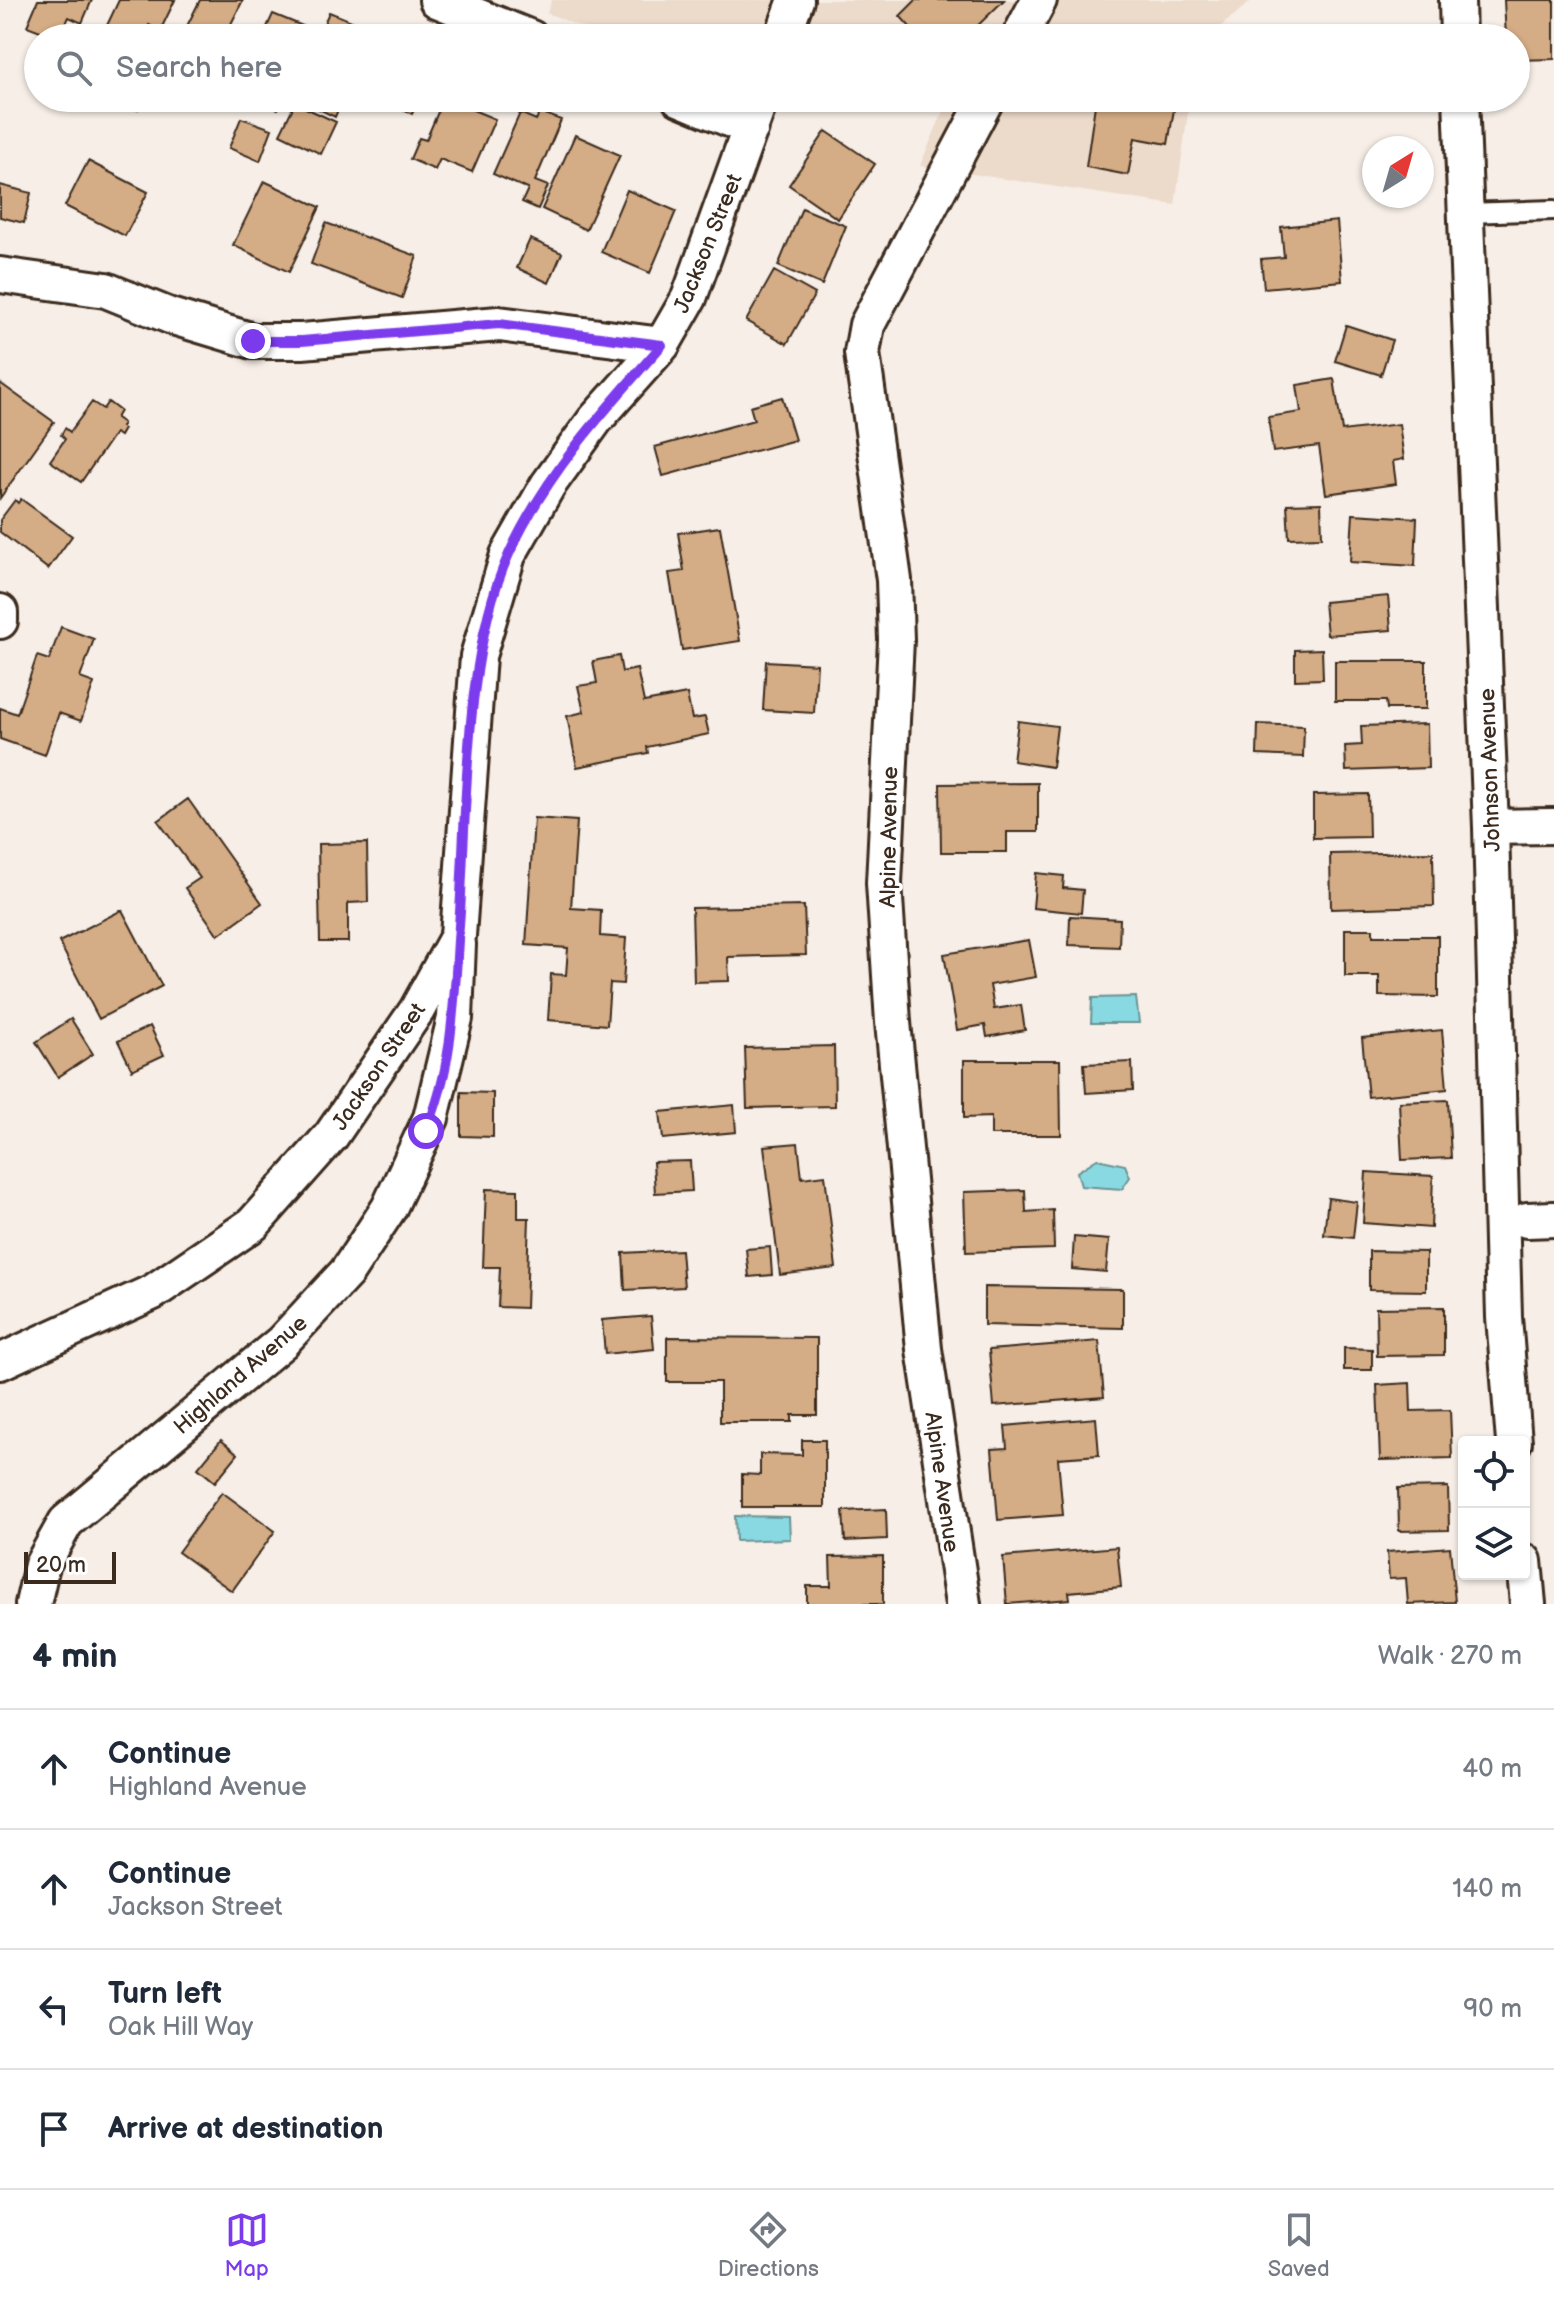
<!DOCTYPE html>
<html lang="en">
<head>
<meta charset="utf-8">
<style>
	body { margin:0; font-family:"Balsamiq Sans",sans-serif; background:#f2f2f3; color:#1f2937 }
	.controls { position:absolute; right:24px; bottom:24px; display:grid; overflow:hidden; border-radius:8px; box-shadow:0 2px 6px #0004 }
	.controls button { width:72px; height:72px; display:grid; place-items:center; padding:0; border:0; border-bottom:2px solid #e0e1e3; background:#fff; color:#1f2937; font:40px sans-serif }
	.compass { position:absolute; left:1362px; top:136px; width:72px; height:72px; border-radius:50%; background:#fff; box-shadow:0 2px 6px #0004; rotate:37deg }
	.scale { position:absolute; left:24px; bottom:20px; width:92px; box-sizing:border-box; padding-left:8px; border:4px solid #3b2a1e; border-top:0; font-size:22px; line-height:28px; white-space:nowrap; color:#3b2a1e; -webkit-text-stroke:6px #fff; paint-order:stroke }
	.stop { position:absolute; width:24px; height:24px; margin:-18px; border:6px solid #7c3aed; border-radius:50%; background:#fff }
	.stop.end { background:#7c3aed; border-color:#fff; box-shadow:0 2px 8px #0008 }
	.list { margin:0; padding:0; list-style:none }
	h2 { display:flex; justify-content:space-between; align-items:center; height:104px; margin:0; padding:0 32px; font-size:34px }
	h2 small { font-size:26px; font-weight:400; color:#747a83 }
	.list li { display:grid; grid-template-columns:52px 1fr auto; gap:24px; align-items:center; box-sizing:border-box; height:120px; padding:0 32px; border-top:2px solid #e0e1e3 }
	.list b { display:block; font-size:30px; white-space:nowrap }
	.list p { margin:0; font-size:26px; white-space:nowrap; color:#747a83 }
	.list em { font-size:26px; font-style:normal; color:#747a83 }
	.icon { flex:none; width:44px; height:44px; fill:none; stroke:currentColor; stroke-width:2; stroke-linecap:round; stroke-linejoin:round }
	.map { position:relative; flex:none; width:1554px; height:1604px; overflow:hidden }
	.search { position:absolute; background:#fff; box-shadow:0 2px 6px #0004; left:24px; right:24px; top:24px; height:88px; display:flex; align-items:center; gap:20px; box-sizing:border-box; padding:0 28px; border-radius:44px; color:#747a83; font-size:30px }
	.sheet { height:584px; background:#fff }
	nav { display:flex; justify-content:space-around; align-items:center; box-sizing:border-box; height:112px; border-top:2px solid #e0e1e3; background:#fff; font-size:22px; color:#747a83 }
	nav a { display:grid; justify-items:center; gap:4px }
	nav .on { color:#7c3aed }
	.map>svg:first-child { display:block }
	.built { fill:#ecdaca }
	.water { fill:#89d9e3; stroke:#6a9394; stroke-width:2 }
	.building { fill:#d4ac85; stroke:#3b2a1e; stroke-width:2 }
	.lines { fill:none; stroke-linecap:round; stroke-linejoin:round }
	.lane-casing { stroke:#3b2a1e; stroke-width:24 }
	.street-casing { stroke:#3b2a1e; stroke-width:40 }
	.lane { stroke:#fff; stroke-width:18 }
	.street { stroke:#fff; stroke-width:34 }
	.route { stroke:#7c3aed; stroke-width:10 }
	.labels { text-anchor:middle; stroke-width:7; stroke-linejoin:round; paint-order:stroke }
	.street-label { font-size:22px; fill:#3b2a1e; stroke:#fff }
</style>
</head>
<body>
<div class="map">
<svg width="1554" height="1604" viewBox="0 0 1554 1604">
	<rect width="100%" height="100%" fill="#f6eee7"/>
	<filter id="ink" filterUnits="userSpaceOnUse"><feTurbulence type="fractalNoise" baseFrequency=".0125" numOctaves="2"/><feDisplacementMap in="SourceGraphic" scale="16" xChannelSelector="R" yChannelSelector="G"/><feConvolveMatrix kernelMatrix="1 2 1 2 8 2 1 2 1" color-interpolation-filters="sRGB"/></filter>
	<g filter="url(#ink)">
		<path class="built" d="M552,0H1252L1207,38H609L547,13Z
			M949,98H1190L1175,205L920,166Z"/>
		<path class="water" d="M1136,997L1139,1023H1091L1092,998Z
			M1097,1159L1125,1165L1130,1177L1122,1189L1081,1186L1077,1172Z
			M735,1516L789,1517L790,1539L736,1541Z"/>
		<path class="building" d="M38,0H92L82,23L69,17L59,38L27,26Z
			M119,0H175L160,31L149,25L143,38H101Z
			M200,0H243L224,38H181Z
			M916,0H1004L965,38H920L900,16Z
			M1504,0H1554V59L1516,60V38H1506Z
			M329,12L379,32L376,38H318Z
			M273,14L310,29L309,38H262Z
			M109,98H143L138,110Z
			M250,98H283L278,109Z
			M296,98H343L335,117Z
			M378,98H420L412,114Z
			M444,98L495,119L472,172L440,159L435,170L410,159L419,138L426,140Z
			M1096,98H1176L1168,144L1135,138L1128,175L1086,167Z
			M295,103L336,122L321,154L280,134Z
			M540,112L561,120L535,181L548,186L538,209L522,202L528,189L493,174L520,113L536,120Z
			M241,118L272,129L260,161L229,148Z
			M826,131L875,164L838,219L789,185Z
			M575,135L620,155L586,230L542,209Z
			M88,161L148,192L125,236L65,206Z
			M264,181L320,207L289,272L233,245Z
			M0,185L31,193L24,223L0,217Z
			M627,190L676,211L650,273L601,252Z
			M802,208L846,226L822,285L778,266Z
			M1337,221L1342,281L1264,288L1261,259L1284,257L1281,227Z
			M326,223L417,256L402,298L311,264Z
			M530,239L562,253L549,283L517,268Z
			M774,271L815,294L787,344L746,321Z
			M1346,325L1392,340L1381,375L1335,361Z
			M1334,379L1342,431L1399,424L1404,459L1393,461L1396,484L1326,494L1319,446L1273,452L1268,417L1301,412L1297,385Z
			M0,383L54,422L0,498Z
			M782,397L795,440L663,476L655,447L754,420L750,406Z
			M92,402L103,409L108,402L120,411L116,418L123,423L121,427L124,429L120,436L115,433L81,482L50,461L65,439L61,435L65,428L70,432Z
			M21,499L72,536L48,569L0,532V520L15,500L18,503Z
			M1321,503L1322,537L1289,538L1287,504Z
			M1353,514L1417,518L1415,566L1350,562Z
			M720,527L740,641L682,650L669,573L684,571L678,533Z
			M1388,596L1391,630L1327,635L1324,602Z
			M61,627L94,639L80,678L94,683L81,721L59,713L45,755L0,739V708L17,714L37,656L49,660Z
			M1322,649L1323,679L1295,680V650Z
			M619,656L622,672L637,669L644,702L687,694L692,719L705,717L709,734L647,747L648,753L577,767L567,716L584,712L578,686L597,683L593,661Z
			M766,661L817,664L814,713L763,710Z
			M1335,661H1426V709H1387L1386,701H1335Z
			M1018,721L1057,726L1052,767L1013,761Z
			M1258,724L1304,726L1303,757L1257,755Z
			M1427,724L1428,768L1346,771L1345,746L1362,745L1361,726Z
			M1038,783V832H1007V852H941L940,784Z
			M1368,794L1369,837L1313,838V795Z
			M188,799L262,903L218,935L185,888L200,878L158,821Z
			M534,818L577,821L571,908L601,910L600,936L626,938L623,984L610,983L607,1025L548,1020L551,974L566,975L568,948L526,945Z
			M367,843L368,902L348,903V942H320L318,844Z
			M1433,852L1434,906L1331,909L1330,854Z
			M1036,873L1064,876L1063,888L1083,890L1081,913L1033,908Z
			M804,906L806,955L728,957L729,981L694,982L692,908Z
			M122,910L162,986L99,1019L59,942Z
			M1070,916L1120,919L1119,947L1069,945Z
			M1345,929H1373V936H1438V997L1379,996V976H1345Z
			M1029,940L1036,977L990,985L994,1009L1021,1005L1025,1030L987,1037L985,1025L957,1030L944,954Z
			M71,1019L93,1054L58,1077L36,1042Z
			M150,1026L164,1055L132,1070L118,1041Z
			M1442,1030L1447,1089L1368,1097L1362,1038Z
			M834,1046L835,1106L747,1108L745,1048Z
			M964,1060H1060L1061,1135H991V1117L964,1118Z
			M1132,1062L1133,1090L1086,1093L1084,1064Z
			M461,1092L493,1093V1137L461,1136Z
			M1448,1100L1451,1158L1402,1160L1399,1102Z
			M734,1105L736,1132L663,1139L660,1112Z
			M798,1143L802,1178L825,1175L836,1268L780,1275L764,1146Z
			M690,1161L692,1191L655,1193L653,1162Z
			M1366,1172L1433,1176L1431,1228L1363,1223Z
			M486,1189L518,1190V1218H529L526,1308L498,1307L500,1267H483Z
			M1025,1190L1026,1212L1053,1210L1054,1249L966,1252L964,1192Z
			M1328,1198L1357,1202L1353,1238L1324,1235Z
			M1074,1237L1109,1240L1106,1272L1072,1269Z
			M770,1247L772,1275L749,1277L746,1249Z
			M681,1250L684,1287L625,1290L623,1253Z
			M1369,1251L1426,1252V1291L1369,1290Z
			M984,1287L1123,1289V1328L984,1325Z
			M1444,1307V1355L1377,1356L1376,1308Z
			M651,1316L654,1349L605,1354L602,1320Z
			M667,1337L817,1338V1415H792V1422H720V1382H667Z
			M1099,1341L1104,1397L994,1406L989,1350Z
			M1344,1348L1372,1349V1370H1344Z
			M1410,1383L1411,1411L1450,1410L1452,1458L1380,1460L1377,1385Z
			M1096,1418L1099,1455L1058,1458L1063,1515L998,1520L992,1449L1007,1448L1005,1426Z
			M221,1440L238,1454L215,1482L198,1468Z
			M802,1440H825V1507H742V1474L760,1475V1454L802,1455Z
			M1448,1487L1449,1530L1399,1531L1398,1488Z
			M222,1492L275,1531L232,1591L178,1552Z
			M886,1509L887,1539L845,1541L843,1511Z
			M1117,1547L1121,1587L1069,1592L1070,1599L1007,1604L1003,1557Z
			M1450,1547L1455,1602L1408,1604L1406,1578L1389,1579L1387,1552Z
			M883,1556V1604H807V1586H831L830,1557Z"/>
		<g class="lines">
			<defs>
				<path id="lane" d="M1466,213L1554,210"/>
				<path id="street" d="M437,0L531,38
					M1457,0L1458,38
					M782,38L796,0
					M1019,38L1039,0
					M679,98L751,128
					M1461,98L1491,827L1504,1317L1514,1442
					M0,275L106,290L170,316L253,341H302L499,324L662,345
					M0,612V621
					M1491,827L1554,826
					M1527,1220L1554,1219
					M0,1362L153,1292L253,1224L331,1136L417,1010L458,936L478,656L508,555L548,485L595,420L662,345L689,298L761,98
					M1524,1561L1528,1604
					M33,1604L42,1565L66,1522L282,1342L347,1272L389,1208L431,1118L455,1018L458,944
					M963,1604L924,1349L893,1022L884,883L896,640L894,580L862,353L867,325L987,98"/>
			</defs>
			<use href="#lane" class="lane-casing"/>
			<use href="#street" class="street-casing"/>
			<use href="#lane" class="lane"/>
			<use href="#street" class="street"/>
		</g>
	</g>
	<g class="lines" filter="url(#ink)">
		<path class="route" d="M253,341H302L499,324L662,345C605,409 545,475 509,554C464,652 467,803 460,912C454,985 456,1062 426,1131"/>
	</g>
	<g class="labels">
		<g class="street-label">
			<text transform="translate(707 243) rotate(-68)" y="8">Jackson Street</text>
			<text transform="translate(1489 770) rotate(-92)" y="8">Johnson Avenue</text>
			<text transform="translate(888 837) rotate(-89)" y="8">Alpine Avenue</text>
			<text transform="translate(378 1066) rotate(-56)" y="8">Jackson Street</text>
			<text transform="translate(240 1374) rotate(-41)" y="8">Highland Avenue</text>
			<text transform="translate(943 1482) rotate(82)" y="8">Alpine Avenue</text>
		</g>
	</g>
</svg>
<div class="controls">
<button><svg class="icon" aria-label="locate" viewBox="0 0 24 24"><circle cx="12" cy="12" r="6"/><path d="M12 2v4M12 18v4M2 12h4M18 12h4"/></svg></button>
<button><svg class="icon" aria-label="layers" viewBox="0 0 24 24"><path d="M12 4l9 5-9 5-9-5zM3 14l9 5 9-5"/></svg></button>
</div>
<svg class="compass" viewBox="-18 -18 36 36"><path d="M0-13l5 13h-10z" fill="#e53935"/><path d="M0 13l5-13h-10z" fill="#747a83"/></svg>
<div class="scale">20 m</div>
<div class="stop" style="left:426px;top:1131px"></div>
<div class="stop end" style="left:253px;top:341px"></div>
<div class="search"><svg class="icon" aria-label="search" viewBox="0 0 24 24"><circle cx="10" cy="10" r="6"/><path d="M15 15l6 6"/></svg>Search here</div>
</div>
<section class="sheet">
<h2>4 min<small>Walk · 270 m</small></h2>
<ul class="list">
<li><svg class="icon" aria-label="ahead" viewBox="0 0 24 24"><path d="M12 20V5M6 11l6-6 6 6"/></svg><div><b>Continue</b><p>Highland Avenue</p></div><em>40 m</em></li>
<li><svg class="icon" aria-label="ahead" viewBox="0 0 24 24"><path d="M12 20V5M6 11l6-6 6 6"/></svg><div><b>Continue</b><p>Jackson Street</p></div><em>140 m</em></li>
<li><svg class="icon" aria-label="left" viewBox="0 0 24 24"><path d="M17 20v-9H6M10 6l-5 5 5 5"/></svg><div><b>Turn left</b><p>Oak Hill Way</p></div><em>90 m</em></li>
<li><svg class="icon" aria-label="arrive" viewBox="0 0 24 24"><path d="M6 21V4h12l-3 4 3 4H6"/></svg><div><b>Arrive at destination</b></div></li>
</ul>
</section>
<nav>
<a class="on"><svg class="icon" aria-label="map" viewBox="0 0 24 24"><path d="M3 6l6-2 6 2 6-2v14l-6 2-6-2-6 2zM9 4v14M15 6v14"/></svg>Map</a>
<a><svg class="icon" aria-label="directions" viewBox="0 0 24 24"><path d="M12 3l9 9-9 9-9-9zM9 14v-3h6M13 9l2 2-2 2"/></svg>Directions</a>
<a><svg class="icon" aria-label="saved" viewBox="0 0 24 24"><path d="M7 4h10v16l-5-4-5 4z"/></svg>Saved</a>
</nav>
</body>
</html>
